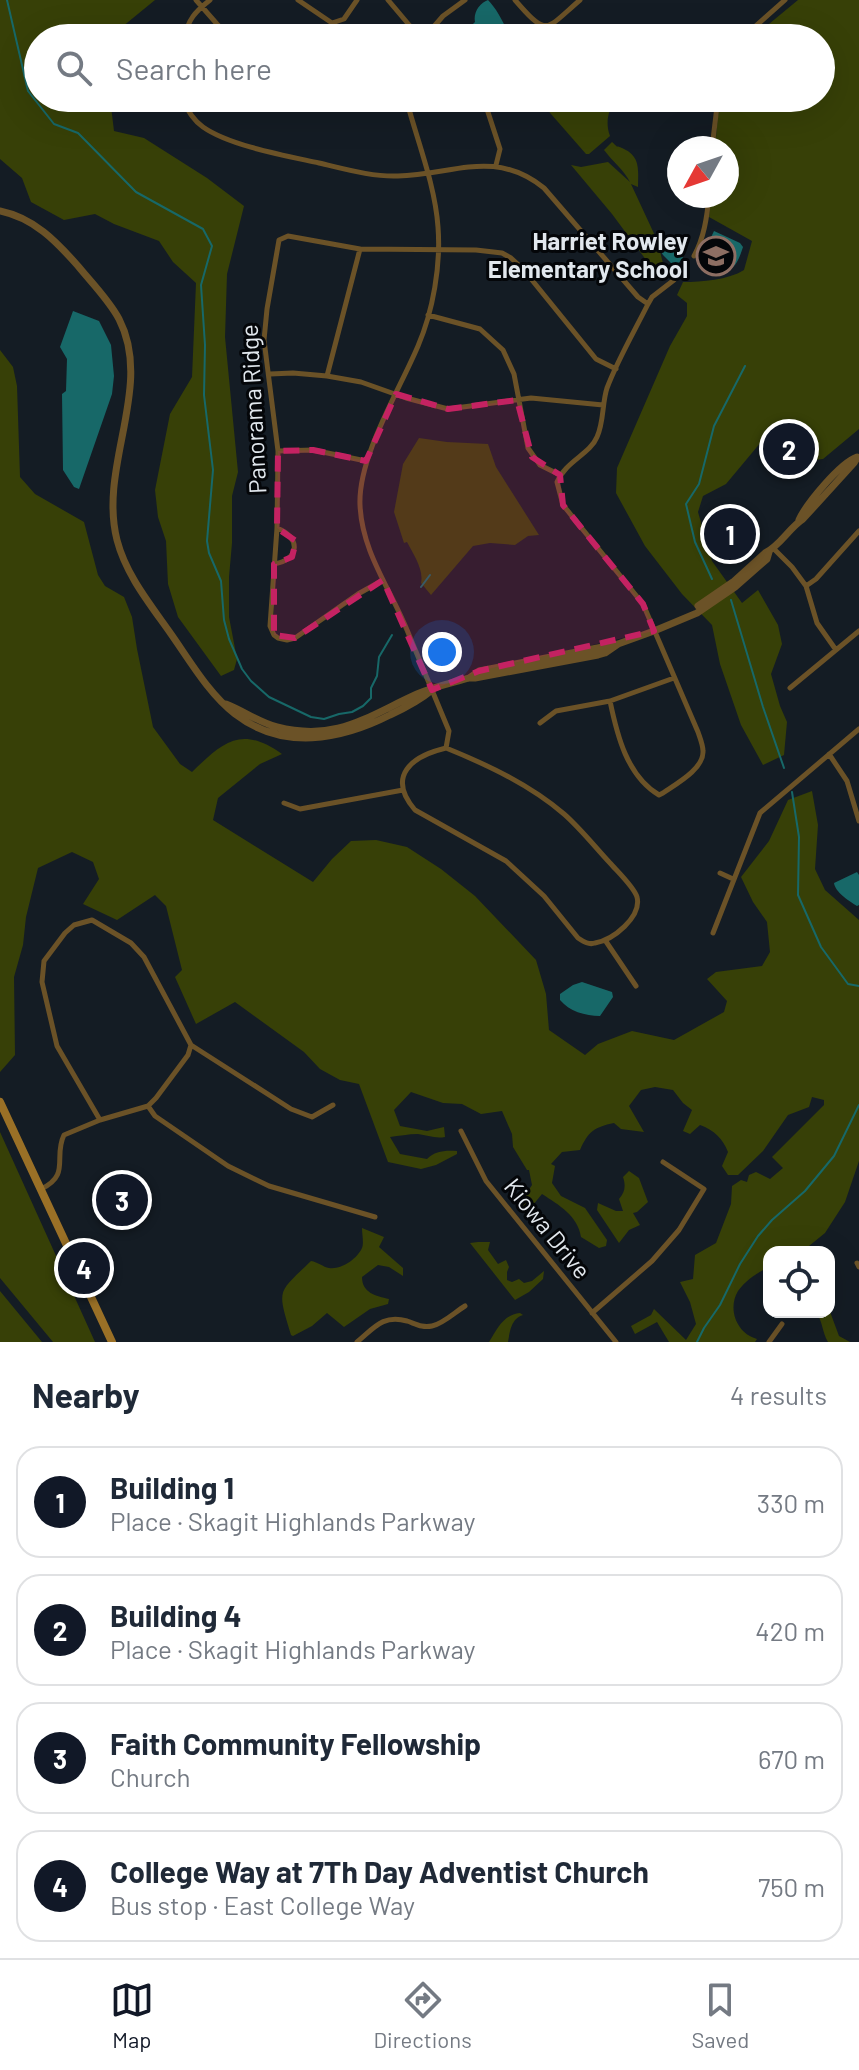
<!DOCTYPE html>
<html lang="en">
<head>
<meta charset="utf-8">
<style>
	body { margin:0; font-family:Barlow,sans-serif; background:#f6f6f7; color:#1f2937 }
	.controls { position:absolute; right:24px; bottom:24px; display:grid; overflow:hidden; border-radius:16px; box-shadow:0 8px 32px #0002 }
	.controls button { width:72px; height:72px; display:grid; place-items:center; padding:0; border:0; border-bottom:2px solid #e0e1e3; background:#fff; color:#1f2937; font:40px sans-serif }
	.compass { position:absolute; left:667px; top:136px; width:72px; height:72px; border-radius:50%; background:#fff; box-shadow:0 8px 32px #0002; rotate:230deg }
	.you { position:absolute; left:442px; top:652px; width:28px; height:28px; margin:-20px; border:6px solid #fff; border-radius:50%; background:#1a73e8; box-shadow:0 0 0 12px #1a73e833 }
	.badge { display:grid; place-items:center; width:52px; height:52px; border-radius:50%; background:#111827; color:#fff; font-size:26px; font-weight:700 }
	.pin { position:absolute; translate:-50% -50%; border:4px solid #fff; box-shadow:0 2px 8px #0006 }
	.list { margin:0; padding:0; list-style:none }
	h2 { display:flex; justify-content:space-between; align-items:center; height:104px; margin:0; padding:0 32px; font-size:34px }
	h2 small { font-size:26px; font-weight:400; color:#747a83 }
	.list li { display:grid; grid-template-columns:52px 1fr auto; gap:24px; align-items:center; box-sizing:border-box; height:112px; margin:0 16px 16px; padding:0 16px; border:2px solid #e0e1e3; border-radius:24px }
	.list b { display:block; font-size:30px; white-space:nowrap }
	.list p { margin:0; font-size:26px; white-space:nowrap; color:#747a83 }
	.list em { font-size:26px; font-style:normal; color:#747a83 }
	.icon { flex:none; width:44px; height:44px; fill:none; stroke:currentColor; stroke-width:2; stroke-linecap:round; stroke-linejoin:round }
	.map { position:relative; flex:none; width:859px; height:1342px; overflow:hidden }
	.search { position:absolute; background:#fff; box-shadow:0 8px 32px #0002; left:24px; right:24px; top:24px; height:88px; display:flex; align-items:center; gap:20px; box-sizing:border-box; padding:0 28px; border-radius:44px; color:#747a83; font-size:30px }
	.sheet { height:616px; background:#fff }
	nav { display:flex; justify-content:space-around; align-items:center; box-sizing:border-box; height:112px; border-top:2px solid #e0e1e3; background:#fff; font-size:22px; color:#747a83 }
	nav a { display:grid; justify-items:center; gap:4px }
	nav .on { color:#111827 }
	.map>svg:first-child { display:block }
	.green { fill:#374007 }
	.water { fill:#176868 }
	.lines { fill:none; stroke-linecap:round; stroke-linejoin:round }
	.stream { stroke:#176868; stroke-width:2 }
	.minor { stroke:#6b5227; stroke-width:5 }
	.tertiary { stroke:#6b5227; stroke-width:7 }
	.secondary { stroke:#9a7026; stroke-width:8 }
	.marked { fill:#c42262; fill-opacity:0.2; stroke:#c42262; stroke-width:6; stroke-dasharray:16 10; stroke-linejoin:round }
	.labels { text-anchor:middle; stroke-width:6; stroke-linejoin:round; paint-order:stroke }
	.poi-label { font-size:24px; font-weight:bold; fill:#e1e7ed; stroke:#040609; text-anchor:end }
	.street-label { font-size:24px; fill:#e1e7ed; stroke:#040609 }
</style>
</head>
<body>
<div class="map">
<svg width="859" height="1342" viewBox="0 0 859 1342">
	<rect width="100%" height="100%" fill="#141c24"/>
	<path class="green" d="M0,0H155L122,27L113,38H38V98H110L114,131L144,138L207,178L244,206L227,274L225,337L238,472L232,496V543L229,577V617L237,659L234,670L221,676L178,617L168,584L166,541L158,517L155,490L170,414L192,377L196,283L173,262L159,241L114,224L95,214L64,220L31,202L22,178L0,159Z
		M798,0H859V429L823,459L814,460L799,427L787,421L766,436L726,484L703,496L698,512L712,561L742,603L758,590L778,625L782,644L771,674L780,706L787,722L784,755L763,765L741,725L720,664L712,625L682,594L645,546L616,493L617,468L670,346L687,316V303L677,295L683,282C702,282 728,280 744,270L752,241L709,217L711,196H727V148H715L718,116L722,98H821V38H752Z
		M537,98H617C608,109 605,123 610,136L589,154H586Z
		M612,142C622,151 612,143 624,149C641,157 638,171 638,187L631,184L657,240L664,267L655,272L612,214L571,165L581,167L608,162L630,182C624,170 613,162 604,150Z
		M0,350L13,367L17,386L20,477L35,494L84,522L98,575L105,586L124,597L132,617L137,649L153,727L180,764L192,772C223,742 241,725 282,754L260,764L218,798L213,820L313,882L332,859L351,841L376,840L407,847L441,869L475,896L536,960L546,994L549,1030L585,1055L598,1044L632,1031L674,1040L724,1012L727,1001L707,979L716,972L762,966L770,952L767,922L753,902L741,877L769,841L788,800L812,791L818,825L815,869L825,890L859,920V1161L845,1202L825,1233L804,1250V1252H769V1267C757,1273 746,1280 738,1291C727,1309 737,1334 757,1339L755,1342H669L657,1322L635,1334L631,1326L651,1315L654,1309L686,1340L696,1324L690,1302L680,1282L693,1279L695,1255L716,1243L731,1204L732,1186L741,1180L747,1182L749,1175L756,1172L770,1179L783,1168L772,1157L824,1105V1100L812,1097L809,1107L788,1115L763,1151L738,1175H728L722,1166L728,1152C723,1139 714,1130 700,1125L690,1134L683,1131L692,1110L683,1103L673,1090L655,1087L641,1090L629,1106L644,1132L621,1129L614,1123C594,1127 588,1132 580,1150L562,1152L551,1164L555,1166L552,1183L561,1196L585,1208L607,1240L606,1246L599,1248L581,1237C578,1216 559,1205 542,1194L528,1211L520,1203L532,1185L529,1170H527L513,1147L512,1134L502,1111L481,1114L462,1104L443,1103L411,1092L394,1110L400,1126L427,1131L444,1127L445,1137C435,1139 427,1135 418,1134C408,1134 399,1136 390,1137L400,1154L427,1159C435,1151 445,1150 457,1151V1154L436,1165L421,1169L388,1162L359,1084L340,1080L320,1069L304,1052L235,1002L196,1024L175,977L182,970L166,906L155,895L117,920L83,904L99,879L93,862L72,852L38,868L26,917L23,945L14,977L15,1055L0,1072Z
		M419,438L447,442L488,444L496,467L539,535L528,536L515,545L490,543L473,546L431,595L421,583C424,569 413,554 407,542L404,543L394,512L403,464Z
		M0,1132L95,1342H53L0,1278Z
		M629,1171L639,1178L648,1202L637,1212L633,1213L640,1225L629,1230L619,1243L597,1210L598,1203L616,1211H623L619,1199C625,1192 626,1186 623,1177Z
		M362,1228L384,1237L379,1247L403,1268V1276L389,1267L378,1265L362,1277C362,1293 376,1296 389,1299L388,1304L370,1309L344,1327L327,1313L312,1326L293,1336L291,1335C277,1288 277,1294 311,1261C318,1262 323,1267 329,1268C341,1270 357,1259 362,1248C364,1243 362,1234 362,1228Z
		M478,1242H490L488,1250L498,1264L506,1260L509,1267L507,1272V1280L512,1282L519,1279L524,1283L532,1281L544,1271L543,1279L529,1292L515,1300L470,1243Z
		M0,1291L42,1342H0Z
		M829,1309L839,1336L850,1342H828C822,1332 823,1322 816,1312H829Z
		M520,1313L523,1315C511,1319 510,1331 508,1342H489C498,1328 503,1315 520,1313Z"/>
	<path class="water" d="M488,0C496,8 502,20 507,30L503,38C487,38 480,41 473,24L475,22C473,12 480,3 488,0Z
		M714,231L740,243L743,247C733,279 727,269 699,263Z
		M673,242L678,247L683,258L675,267L663,255L660,250L665,243Z
		M73,311L99,321L111,345L114,376L112,394L79,489L74,487L63,470L62,394L66,391L67,359L60,347Z
		M857,872L859,875V905L857,906C849,901 835,892 834,883Z
		M582,982L612,992L613,997L600,1016C585,1016 569,1011 560,1000V994L573,985Z"/>
	<g class="lines">
		<path class="stream" d="M7,0L28,91L54,124L78,133L136,192L203,229L212,246L201,285L205,345L204,395L213,470L207,541L209,553L221,581L224,620L229,639L242,669L251,681L269,697L311,717L324,719L339,714L352,712L363,706L371,698V688L377,676L379,657L392,635
			M712,579L695,542L686,504L699,484L714,426L745,366
			M421,587L430,575
			M731,600L763,707L784,768
			M792,792L799,837L798,895L821,947L848,984L859,986
			M697,1342L704,1328L720,1305L740,1264L758,1236L772,1220L805,1191L834,1156L859,1105"/>
		<path class="minor" d="M196,0L217,24L232,38
			M298,0L332,23L344,19L357,0
			M388,0L410,26L425,35
			M515,0C548,38 545,30 580,0
			M185,38C187,20 196,11 210,0
			M424,38L443,16L465,0
			M742,38L785,0
			M182,98C187,110 193,120 203,127C230,146 287,156 319,163C345,169 372,177 398,176C453,175 494,148 544,188L638,297L648,304
			M358,98L407,102
			M407,98V102C418,143 435,185 438,227C441,265 433,311 418,346C399,391 358,457 360,505C362,552 390,588 407,630C421,664 435,698 449,731L446,748
			M486,98L485,103L500,149L496,165
			M712,148L718,98
			M694,256C704,238 707,217 709,196
			M428,315L480,329L503,350L514,374L528,448L540,465L560,475
			M270,374L293,373L327,376L361,382L406,398L448,409L531,398L603,405
			M327,376L360,249
			M278,451L313,450L366,461
			M773,548L792,567L806,586L817,623L836,650
			M274,564C300,560 301,537 277,528
			M383,580L358,594L295,638L287,640L278,638L274,635L270,626L277,528L278,451L264,340L267,309L279,240L288,236L360,249L476,250L502,253L511,258L523,269L596,359L616,369
			M806,586L816,579L859,531
			M790,688L859,631
			M610,701C617,735 627,776 659,795L663,793C676,784 704,769 703,751C703,745 700,738 698,732L643,604L563,505L557,482C566,461 590,454 597,437C604,422 602,403 607,388C618,359 634,332 648,304L652,297L674,280
			M540,723L556,711L610,701L674,678
			M446,748C488,765 530,785 564,814C581,829 595,847 610,863C617,871 634,887 637,897C642,917 613,940 595,943C589,945 584,942 578,938L544,896L506,861L415,810C386,776 412,756 446,748Z
			M829,754L847,781L859,821
			M284,803L300,809L403,790
			M720,873L733,879
			M713,933L760,813L859,729
			M605,940L636,986
			M148,1106L155,1116L228,1166L269,1186L375,1217
			M100,1120L57,1046L42,982L44,961L65,933L74,925L92,920L131,943L144,957L191,1045L291,1109L312,1117L333,1105
			M461,1131L486,1181L616,1342
			M41,1189C71,1175 53,1157 64,1135L100,1120L148,1106L156,1098L188,1055L191,1045
			M857,1263L859,1267
			M592,1313L652,1261L679,1230L704,1189L663,1162
			M357,1342C374,1328 383,1314 407,1321C416,1324 422,1328 432,1326C443,1324 455,1312 465,1306
			M769,1342L782,1324"/>
		<path class="tertiary" d="M0,211C34,218 56,241 78,266C91,282 109,300 119,319C154,387 98,466 117,540C126,575 150,604 171,634C190,661 209,694 235,714C283,751 341,740 390,715C405,708 419,701 432,690
			M799,520C806,504 840,463 857,457
			M698,606L733,582L765,553C780,546 789,528 803,519L854,463L857,458
			M469,678L479,671L618,644L654,631L697,613L735,587L767,559L769,552
			M226,704C244,711 258,722 277,727C336,742 366,717 417,694C433,687 452,683 469,678H475L598,655L605,653L618,644"/>
		<path class="secondary" d="M0,1102L112,1342"/>
	</g>
	<path class="marked" d="M396,394L448,409L517,400L532,457L560,475L563,505L643,604L654,631L479,671L432,690L383,580L295,638L274,635V564L292,557L296,541L277,528L278,451L313,450L366,461Z"/>
	<defs>
		<symbol id="school-ring" viewBox="-11 -11 22 22"><circle r="9.5" fill="#040609" stroke="#8d6e63" stroke-width="1.5"/><path d="M0-5L7-2L0 1L-7-2ZM-4 1L0 2.5L4 1V4Q0 6-4 4Z" fill="#8d6e63"/></symbol>
	</defs>
	<g fill-rule="evenodd">
		<use href="#school-ring" x="694" y="234" width="44" height="44"/>
	</g>
	<g class="labels">
		<g class="poi-label">
			<text x="688" y="250">Harriet Rowley<tspan x="688" dy="28">Elementary School</tspan></text>
		</g>
		<g class="street-label">
			<text transform="translate(254 409) rotate(-93)" y="8">Panorama Ridge</text>
			<text transform="translate(547 1229) rotate(51)" y="8">Kiowa Drive</text>
		</g>
	</g>
</svg>
<div class="controls">
<button><svg class="icon" aria-label="locate" viewBox="0 0 24 24"><circle cx="12" cy="12" r="6"/><path d="M12 2v4M12 18v4M2 12h4M18 12h4"/></svg></button>
</div>
<svg class="compass" viewBox="-18 -18 36 36"><path d="M0-13l5 13h-10z" fill="#e53935"/><path d="M0 13l5-13h-10z" fill="#747a83"/></svg>
<div class="you"></div>
<div class="pin badge" style="left:730px;top:534px">1</div>
<div class="pin badge" style="left:789px;top:449px">2</div>
<div class="pin badge" style="left:122px;top:1200px">3</div>
<div class="pin badge" style="left:84px;top:1268px">4</div>
<div class="search"><svg class="icon" aria-label="search" viewBox="0 0 24 24"><circle cx="10" cy="10" r="6"/><path d="M15 15l6 6"/></svg>Search here</div>
</div>
<section class="sheet">
<h2>Nearby<small>4 results</small></h2>
<ul class="list">
<li><span class="badge">1</span><div><b>Building 1</b><p>Place · Skagit Highlands Parkway</p></div><em>330 m</em></li>
<li><span class="badge">2</span><div><b>Building 4</b><p>Place · Skagit Highlands Parkway</p></div><em>420 m</em></li>
<li><span class="badge">3</span><div><b>Faith Community Fellowship</b><p>Church</p></div><em>670 m</em></li>
<li><span class="badge">4</span><div><b>College Way at 7Th Day Adventist Church</b><p>Bus stop · East College Way</p></div><em>750 m</em></li>
</ul>
</section>
<nav>
<a class="on"><svg class="icon" aria-label="map" viewBox="0 0 24 24"><path d="M3 6l6-2 6 2 6-2v14l-6 2-6-2-6 2zM9 4v14M15 6v14"/></svg>Map</a>
<a><svg class="icon" aria-label="directions" viewBox="0 0 24 24"><path d="M12 3l9 9-9 9-9-9zM9 14v-3h6M13 9l2 2-2 2"/></svg>Directions</a>
<a><svg class="icon" aria-label="saved" viewBox="0 0 24 24"><path d="M7 4h10v16l-5-4-5 4z"/></svg>Saved</a>
</nav>
</body>
</html>
